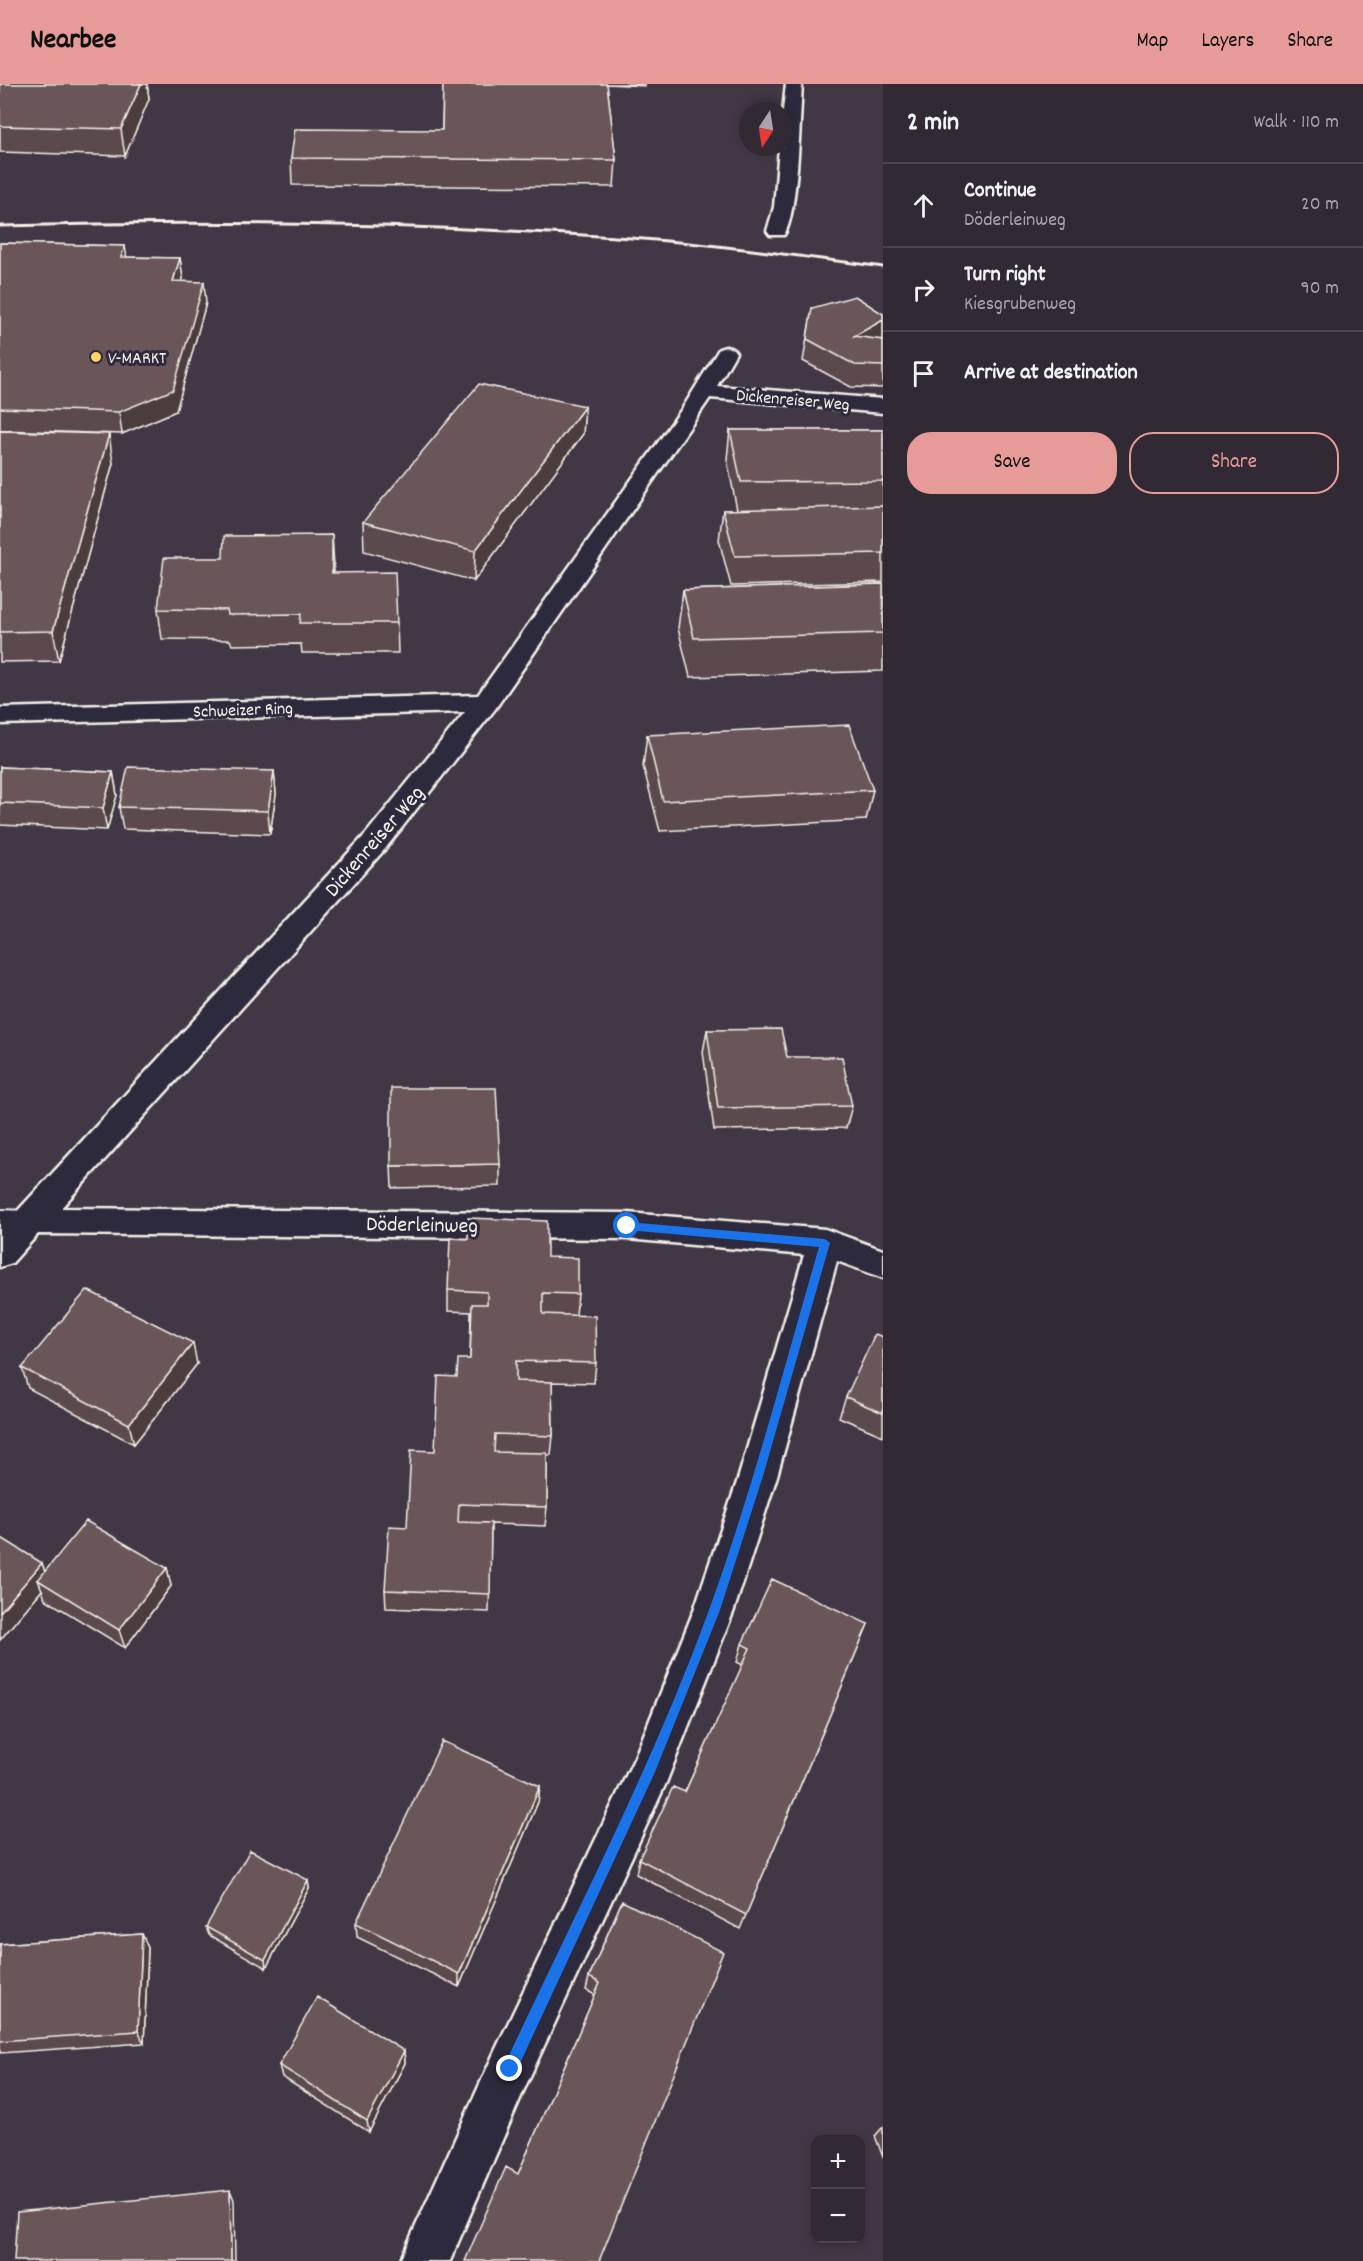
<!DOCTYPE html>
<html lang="en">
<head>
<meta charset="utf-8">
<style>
	body { margin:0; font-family:Dekko,sans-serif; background:#39313c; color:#f1f3f6 }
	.controls { position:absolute; right:18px; bottom:18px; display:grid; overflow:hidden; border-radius:12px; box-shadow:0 3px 9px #0003 }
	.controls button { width:54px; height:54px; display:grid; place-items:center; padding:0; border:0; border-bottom:2px solid #4c454f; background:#312934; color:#f1f3f6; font:30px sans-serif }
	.compass { position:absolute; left:739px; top:18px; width:54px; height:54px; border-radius:50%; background:#312934; box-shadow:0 3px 9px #0003; rotate:192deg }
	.stop { position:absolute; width:18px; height:18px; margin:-14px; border:4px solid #1a73e8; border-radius:50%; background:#fff }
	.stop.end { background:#1a73e8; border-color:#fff; box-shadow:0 2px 6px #0008 }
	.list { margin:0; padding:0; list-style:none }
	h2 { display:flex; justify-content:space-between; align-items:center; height:78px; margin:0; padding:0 24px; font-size:26px }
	h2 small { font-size:20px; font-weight:400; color:#a8a6ac }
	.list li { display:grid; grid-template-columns:39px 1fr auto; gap:18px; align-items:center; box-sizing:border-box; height:84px; padding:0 24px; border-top:2px solid #4c454f }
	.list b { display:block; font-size:22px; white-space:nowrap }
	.list p { margin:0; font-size:20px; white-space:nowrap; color:#a8a6ac }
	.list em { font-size:20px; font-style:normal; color:#a8a6ac }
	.actions { display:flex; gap:12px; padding:18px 24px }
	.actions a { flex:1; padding:14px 0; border:2px solid #e69b98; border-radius:24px; text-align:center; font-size:21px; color:#e69b98 }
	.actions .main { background:#e69b98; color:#111 }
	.icon { flex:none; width:33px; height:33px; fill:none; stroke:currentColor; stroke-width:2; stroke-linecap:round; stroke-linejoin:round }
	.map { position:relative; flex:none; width:883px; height:2177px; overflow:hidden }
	header { display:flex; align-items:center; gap:36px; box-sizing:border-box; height:84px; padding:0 30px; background:#e69b98; color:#111 }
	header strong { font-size:28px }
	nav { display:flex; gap:33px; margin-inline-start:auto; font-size:21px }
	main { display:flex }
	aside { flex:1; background:#312934 }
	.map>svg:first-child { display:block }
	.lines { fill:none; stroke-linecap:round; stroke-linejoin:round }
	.service-casing { stroke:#f4f1e8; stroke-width:4 }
	.minor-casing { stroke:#f4f1e8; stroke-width:5 }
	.service { fill:#2f2a3d; fill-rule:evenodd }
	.minor { fill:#2f2a3d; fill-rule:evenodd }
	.rail { stroke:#f4f1e8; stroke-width:3 }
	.wall { fill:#5c4a4d; stroke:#f4f1e8; stroke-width:1.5 }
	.shaded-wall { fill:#4b3c3e; stroke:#f4f1e8; stroke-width:1.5 }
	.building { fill:#6b5659; stroke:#f4f1e8; stroke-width:1.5 }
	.route { fill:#1a73e8 }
	.poi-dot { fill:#ffd166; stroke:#2f2a3d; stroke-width:2 }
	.labels { text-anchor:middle; stroke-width:6; stroke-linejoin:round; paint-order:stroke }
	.far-poi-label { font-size:18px; fill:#f4f1e8; stroke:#2f2a3d; text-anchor:start }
	.far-street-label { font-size:18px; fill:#f4f1e8; stroke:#2f2a3d }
	.street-label { font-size:22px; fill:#f4f1e8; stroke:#2f2a3d }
</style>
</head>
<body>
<header>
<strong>Nearbee</strong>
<nav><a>Map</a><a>Layers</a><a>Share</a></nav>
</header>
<main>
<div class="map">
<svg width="883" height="2177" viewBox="0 0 883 2177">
	<rect width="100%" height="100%" fill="#413745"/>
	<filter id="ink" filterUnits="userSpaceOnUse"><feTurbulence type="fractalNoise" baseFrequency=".0167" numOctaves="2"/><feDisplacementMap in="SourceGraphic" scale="12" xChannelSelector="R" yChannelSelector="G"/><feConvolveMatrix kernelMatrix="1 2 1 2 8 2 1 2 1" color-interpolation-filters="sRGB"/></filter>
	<g filter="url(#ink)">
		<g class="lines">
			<defs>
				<path id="service" d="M0,1126L29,1127L38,1130L42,1137L38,1144L29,1147L0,1146Z"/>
				<path id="minor" d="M786,0H802C800,30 798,131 784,151H770L767,147L774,123L779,63H784L783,27Z
					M726,263L733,265L736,269L717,302L883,315V329L710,314L495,625L385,765L61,1124L627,1129L825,1145L883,1166V1194L837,1177L777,1392L734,1526L666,1699L526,2001L450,2177H400L494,1969L635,1673L694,1526L739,1392L804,1171L627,1155L38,1150L12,1179L0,1183V1146L365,751L465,628L0,640V624L478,611L684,322L719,265Z"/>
			</defs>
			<use href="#service" class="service-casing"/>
			<use href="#minor" class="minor-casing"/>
			<use href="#service" class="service"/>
			<use href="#minor" class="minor"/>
			<path class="rail" d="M0,142C210,136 421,140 631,154C715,160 799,172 883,183"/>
		</g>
		<path class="wall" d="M0,0H147L149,15L125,72L0,68Z
			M443,0H645V2L607,0L616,76L614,103L292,101L291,74L442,46Z
			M0,159L125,162L126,173L180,174L183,195L182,197L206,219L176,327L122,350L0,346Z
			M812,224L883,230V255L881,256H883V304L851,303L803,277Z
			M585,322L583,350L474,497L364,467L363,438Z
			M730,346H883V498L731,502L719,456L723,426H737L727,375Z
			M0,347L113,379L59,577L0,578Z
			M332,451L333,489L397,539L398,569H302L301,560L232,561L230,556L162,555L158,525L223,474Z
			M883,500V587L690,593L678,544L683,506Z
			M647,651L873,706L866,736L660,747L643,682Z
			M0,683L113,688L117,711L107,746L0,741Z
			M274,687L276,710L270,750L123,745L119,723Z
			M707,946L787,973L852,1022L846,1044L714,1046L703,968Z
			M500,1080V1102L392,1104L391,1082Z
			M547,1173L578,1210L576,1231L596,1279L594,1299L552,1298L553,1352L551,1371H547V1423L545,1442L491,1440L489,1528L386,1524L385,1506L435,1367L457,1293L470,1275L471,1228L448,1227V1206Z
			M883,1253V1352L839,1333L846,1313Z
			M197,1280L134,1360L28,1304L22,1284Z
			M42,1479L45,1488L167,1484L171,1502L125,1564L45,1515L42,1506L0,1556Z
			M868,1540L740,1845L636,1790L639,1775L685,1708L743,1581L737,1578L742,1560Z
			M540,1702L538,1718L459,1903L357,1853L356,1839Z
			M308,1796L309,1804L266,1884L209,1851L206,1843Z
			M622,1817L599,2177L518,2090L595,1911L586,1906L589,1893Z
			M142,1850L148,1864L144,1959L0,1969V1860Z
			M404,1967L405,1979L369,2048L282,1993L279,1981Z
			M883,2043V2073L875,2052Z"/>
		<path class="shaded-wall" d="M141,0H147L149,15L125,72L121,45Z
			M125,162L128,182L121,173Z
			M180,174L183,195L176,218L173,197Z
			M204,198L206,219L176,327L122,350L119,328Z
			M883,236V255L850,273L854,252Z
			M585,322L583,350L474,497L475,467Z
			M109,350L113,379L59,577L53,547Z
			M332,451L334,481L333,518L332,489Z
			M274,687L276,710L270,750L268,727Z
			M113,688L117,711L107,746L103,724Z
			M193,1259L197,1280L134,1360L129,1340Z
			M42,1479L48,1498L38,1496L42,1506L0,1556V1528Z
			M167,1484L171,1502L125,1564L119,1546Z
			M540,1702L538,1718L459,1903V1890Z
			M308,1796L309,1804L266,1884L265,1876Z
			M142,1850L148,1864L144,1959L138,1947Z
			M404,1967L405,1979L369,2048L367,2037Z
			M230,2106L234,2116L235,2177H231Z"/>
		<path class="building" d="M0,0H141L121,45L0,42Z
			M443,0H607L616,76L291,74L295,45L442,46Z
			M0,159L125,162L121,173L180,174L173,197L204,198L173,306L119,328L0,324Z
			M855,212L883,230V236L854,252L883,256V282L855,281L807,255L812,224Z
			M479,300L585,322L475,467L363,438Z
			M730,346H883V397L741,398Z
			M0,347L109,350L53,547L0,548Z
			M883,422V469L735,472L723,426Z
			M332,451V489L395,488L397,539H300L301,530L228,531L227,526L158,525L164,474H223L224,452Z
			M883,500V549L694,554L683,506Z
			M849,641L873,706L663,717L647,651Z
			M0,683L113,688L103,724L0,719Z
			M128,683L274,687L268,727L119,723Z
			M781,945L787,973H842L852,1022L718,1024L707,946Z
			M391,1004H496L500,1080L391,1082Z
			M468,1134L547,1137V1173L578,1174V1210L543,1209V1230L595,1232L596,1279L516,1277V1297L552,1298L553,1352L495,1350L494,1368L547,1369V1423L459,1420L458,1438L491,1439L490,1510L385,1506L389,1442L407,1443L411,1366L435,1367L438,1292L457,1293L458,1275H470L472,1220H487V1208L448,1206L450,1154L468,1155Z
			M87,1206L193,1259L129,1340L22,1284Z
			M875,1250L883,1253V1329L846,1313Z
			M86,1437L167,1484L119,1546L38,1496Z
			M0,1453L42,1479L0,1528Z
			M772,1495L868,1540L746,1831L639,1775L673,1703L685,1708L750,1564L742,1560Z
			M442,1657L540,1702L459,1890L356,1839Z
			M250,1766L308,1796L265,1876L206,1843Z
			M622,1817L723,1868L599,2177H465L506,2083L518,2090L600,1899L589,1893Z
			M142,1850L138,1947L0,1957V1860Z
			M317,1913L404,1967L367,2037L279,1981Z
			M230,2106L231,2177H14L17,2128Z"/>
	</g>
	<path class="route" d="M627,1138L825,1155L830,1159L763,1392L720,1526L655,1688L515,1990L510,1992L505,1990L503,1985L505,1980C575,1830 652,1682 709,1526C752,1407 784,1284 819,1163L627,1146L622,1142Z"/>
	<circle class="poi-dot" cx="96" cy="273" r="6"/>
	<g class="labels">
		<g class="far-poi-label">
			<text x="108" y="279">V-MARKT</text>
		</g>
		<g class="far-street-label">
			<text transform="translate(793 315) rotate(5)" y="6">Dickenreiser Weg</text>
			<text transform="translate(243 625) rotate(-2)" y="6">Schweizer Ring</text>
		</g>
		<g class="street-label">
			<text transform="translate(373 756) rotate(-49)" y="8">Dickenreiser Weg</text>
			<text transform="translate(422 1139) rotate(1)" y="8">Döderleinweg</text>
		</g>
	</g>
</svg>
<div class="controls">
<button>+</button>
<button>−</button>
</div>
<svg class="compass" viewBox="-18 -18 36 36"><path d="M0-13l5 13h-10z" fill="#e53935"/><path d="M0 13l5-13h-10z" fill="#a8a6ac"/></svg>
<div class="stop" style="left:627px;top:1142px"></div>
<div class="stop end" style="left:510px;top:1985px"></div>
</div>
<aside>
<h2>2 min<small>Walk · 110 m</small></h2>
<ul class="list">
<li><svg class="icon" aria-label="ahead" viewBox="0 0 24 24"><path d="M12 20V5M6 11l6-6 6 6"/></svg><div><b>Continue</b><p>Döderleinweg</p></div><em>20 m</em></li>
<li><svg class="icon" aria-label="right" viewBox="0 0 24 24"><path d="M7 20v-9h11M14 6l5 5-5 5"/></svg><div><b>Turn right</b><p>Kiesgrubenweg</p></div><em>90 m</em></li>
<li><svg class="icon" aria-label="arrive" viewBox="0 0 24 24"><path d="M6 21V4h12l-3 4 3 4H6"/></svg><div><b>Arrive at destination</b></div></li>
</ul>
<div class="actions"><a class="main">Save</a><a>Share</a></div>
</aside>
</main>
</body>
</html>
